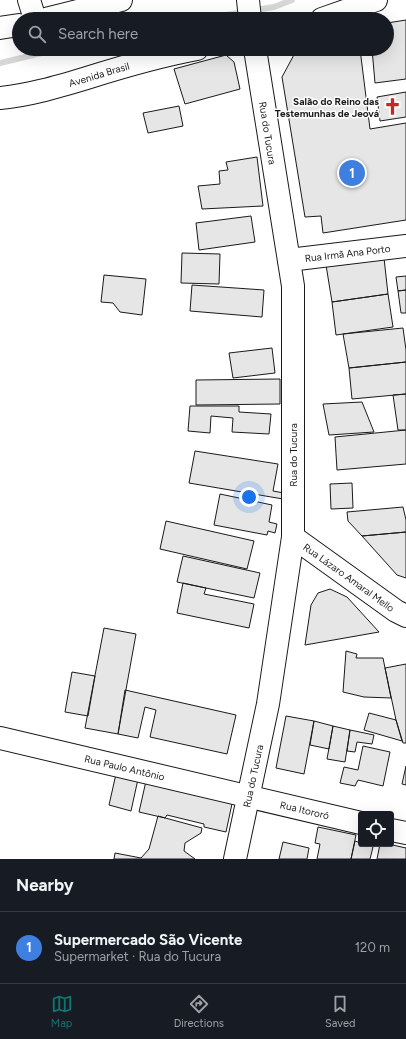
<!DOCTYPE html>
<html lang="en">
<head>
<meta charset="utf-8">
<style>
	body { margin:0; font-family:Figtree,sans-serif; background:#242831; color:#f1f3f6 }
	.controls { position:absolute; right:12px; bottom:12px; display:grid; overflow:hidden; border-radius:4px; box-shadow:0 4px 16px #0002 }
	.controls button { width:36px; height:36px; display:grid; place-items:center; padding:0; border:0; border-bottom:1px solid #363941; background:#171b24; color:#f1f3f6; font:20px sans-serif }
	.you { position:absolute; left:249px; top:497px; width:14px; height:14px; margin:-10px; border:3px solid #fff; border-radius:50%; background:#1a73e8; box-shadow:0 0 0 6px #1a73e833 }
	.badge { display:grid; place-items:center; width:26px; height:26px; border-radius:50%; background:#0f766e; color:#fff; font-size:13px; font-weight:700 }
	.pin { position:absolute; translate:-50% -50%; border:2px solid #fff; box-shadow:0 1px 4px #0006 }
	.list { margin:0; padding:0; list-style:none }
	h2 { display:flex; justify-content:space-between; align-items:center; height:52px; margin:0; padding:0 16px; font-size:17px }
	h2 small { font-size:13px; font-weight:400; color:#9ea1a6 }
	.list li { display:grid; grid-template-columns:26px 1fr auto; gap:12px; align-items:center; box-sizing:border-box; height:72px; padding:0 16px; border-top:1px solid #363941 }
	.list b { display:block; font-size:15px; white-space:nowrap }
	.list p { margin:0; font-size:13px; white-space:nowrap; color:#9ea1a6 }
	.list em { font-size:13px; font-style:normal; color:#9ea1a6 }
	.icon { flex:none; width:22px; height:22px; fill:none; stroke:currentColor; stroke-width:2; stroke-linecap:round; stroke-linejoin:round }
	.map { position:relative; flex:none; width:406px; height:859px; overflow:hidden }
	.search { position:absolute; background:#171b24; box-shadow:0 4px 16px #0002; left:12px; right:12px; top:12px; height:44px; display:flex; align-items:center; gap:10px; box-sizing:border-box; padding:0 14px; border-radius:22px; color:#9ea1a6; font-size:15px }
	.sheet { height:124px; background:#171b24 }
	nav { display:flex; justify-content:space-around; align-items:center; box-sizing:border-box; height:56px; border-top:1px solid #363941; background:#171b24; font-size:11px; color:#9ea1a6 }
	nav a { display:grid; justify-items:center; gap:2px }
	nav .on { color:#0f766e }
	.map>svg:first-child { display:block }
	.lines { fill:none; stroke-linecap:round; stroke-linejoin:round }
	.stream { stroke:#d7d7d7; stroke-width:6 }
	.building { fill:#e6e6e6; stroke:#1a1a1a }
	.minor-casing { stroke:#1a1a1a; stroke-width:24 }
	.major-casing { stroke:#1a1a1a; stroke-width:24 }
	.minor { stroke:#fff; stroke-width:22 }
	.major { stroke:#fff; stroke-width:22 }
	.labels { text-anchor:middle; stroke-width:3; stroke-linejoin:round; paint-order:stroke }
	.street-label { font-size:10px; fill:#1a1a1a; stroke:#fff }
	.poi-label { font-size:10px; font-weight:bold; fill:#1a1a1a; stroke:#fff; text-anchor:end }
</style>
</head>
<body>
<div class="map">
<svg width="406" height="859" viewBox="0 0 406 859">
	<rect width="100%" height="100%" fill="#fff"/>
	<g class="lines">
		<path class="stream" d="M202,19L274,7L292,0
			M0,63L58,49"/>
	</g>
	<path class="building" d="M406,20V79L375,83L372,49H387V23Z
		M303,49H360L370,129L406,123V220L323,233L321,216L305,217L282,77L296,51Z
		M226,55L234,62L240,89L185,104L174,69Z
		M406,92V117L380,121L377,97Z
		M179,106L183,126L148,133L143,113Z
		M257,157L263,206L202,209L198,186L220,184L219,171L228,170L226,162Z
		M251,216L255,242L199,250L196,223Z
		M182,253L220,254L219,284L181,283Z
		M384,258L388,294L332,302L326,265Z
		M104,275L146,279L142,315L120,312L113,303L101,302Z
		M406,276V290L398,291L396,277Z
		M192,285L264,290L262,317L190,311Z
		M406,290V313H401L398,291Z
		M388,294L393,327L336,335L332,302Z
		M403,328L406,350V362L349,368L343,334Z
		M272,348L275,373L233,378L229,353Z
		M406,362V394L352,399L349,368Z
		M280,379V404L196,405V380Z
		M406,394V430H398L393,395Z
		M362,402L374,432L329,435L323,404Z
		M190,406H239V412L271,414L269,434L232,432L233,418L211,416L210,433L188,431Z
		M406,430V464L337,470L335,437Z
		M195,451L278,464L273,491L284,493L283,499L189,483Z
		M352,483L353,508L331,509L330,484Z
		M220,494L272,505L269,522L277,524L275,533L268,531L267,535L214,525Z
		M403,507L406,520V532L362,536L348,521L347,512Z
		M166,521L254,541L247,569L160,549Z
		M406,532V578L397,575L362,536Z
		M183,556L260,573L254,598L177,582Z
		M183,583L206,588L204,594L254,604L249,628L177,613Z
		M330,589L347,597L379,632L305,645L311,605L318,593Z
		M104,628L136,634L118,734L85,728Z
		M346,651L357,654L356,658H383L391,698L364,697L343,692Z
		M406,664V743H403L396,720L385,668Z
		M72,672L95,676L88,716L65,712Z
		M125,690L236,715L227,754L150,737L156,710L145,707L138,738L118,734Z
		M369,713L396,720L402,741L364,730Z
		M286,716L314,721L304,774L276,768Z
		M314,721L333,726L329,749L310,745Z
		M333,726L350,730L345,762L327,759Z
		M350,730L374,735L372,744L357,742L355,752L347,751Z
		M363,746L390,752L383,786L358,780L355,786L340,783L344,767L358,770Z
		M406,766V785L402,784Z
		M116,774L138,779L131,811L109,805Z
		M146,781L233,799L226,832L204,827V824L167,815L165,818L139,812Z
		M158,816L202,828L201,833L185,843L184,851L195,859H114L115,853L141,858L149,849Z
		M318,827L356,835L351,859H317L320,844L315,843Z
		M355,841L373,847L370,859H351Z
		M283,842L309,848L307,859H279Z
		M380,844H388L406,848V859H377Z"/>
	<g class="lines">
		<defs>
			<g id="minor">
				<path d="M29,0L35,19"/>
				<path id="s1" d="M289,260L406,246"/>
				<path id="s2" d="M293,537L396,611L406,616"/>
				<path id="s3" d="M0,738L361,823"/>
				<path d="M391,830L406,833"/>
			</g>
			<g id="major">
				<path d="M248,0L250,19"/>
				<path d="M46,19L121,0"/>
				<path d="M322,19L376,0"/>
				<path d="M0,28L19,25"/>
				<path id="s4" d="M0,98C31,95 60,86 90,77C125,66 160,56 197,49"/>
				<path id="s5" d="M235,859L268,704L293,537V286L255,49"/>
			</g>
		</defs>
		<use href="#minor" class="minor-casing"/>
		<use href="#major" class="major-casing"/>
		<use href="#minor" class="minor"/>
		<use href="#major" class="major"/>
	</g>
	<defs>
		<symbol id="church-bare" viewBox="-9 -9 18 18"><path d="M-1.2-6h2.4v3.5h3.3v2.4h-3.3V6h-2.4V-.1h-3.3v-2.4h3.3Z" fill="#c62828" stroke="#fff" stroke-width="2.5" paint-order="stroke"/></symbol>
	</defs>
	<g fill-rule="evenodd">
		<use href="#church-bare" x="380" y="94" width="25" height="25"/>
	</g>
	<g class="labels">
		<g class="street-label">
			<text dy="4" stroke="none"><textPath href="#s4" startOffset="102">Avenida Brasil</textPath></text>
			<text transform="translate(268 133) rotate(81)" y="4">Rua do Tucura</text>
			<text dy="4" stroke="none"><textPath href="#s1" startOffset="59">Rua Irmã Ana Porto</textPath></text>
			<text transform="translate(293 455) rotate(-90)" y="4">Rua do Tucura</text>
			<text dy="4" stroke="none"><textPath href="#s2" startOffset="69">Rua Lázaro Amaral Mello</textPath></text>
			<text dy="4" stroke="none"><textPath href="#s3" startOffset="128">Rua Paulo Antônio</textPath></text>
			<text dy="4" stroke="none"><textPath href="#s5" startOffset="85">Rua do Tucura</textPath></text>
			<text dy="4" stroke="none"><textPath href="#s3" startOffset="313">Rua Itororó</textPath></text>
		</g>
		<g class="poi-label">
			<text x="379" y="105">Salão do Reino das<tspan x="379" dy="12">Testemunhas de Jeová</tspan></text>
		</g>
	</g>
</svg>
<div class="controls">
<button><svg class="icon" aria-label="locate" viewBox="0 0 24 24"><circle cx="12" cy="12" r="6"/><path d="M12 2v4M12 18v4M2 12h4M18 12h4"/></svg></button>
</div>
<div class="you"></div>
<div class="pin badge" style="left:352px;top:173px;background:#3f7fe0">1</div>
<div class="search"><svg class="icon" aria-label="search" viewBox="0 0 24 24"><circle cx="10" cy="10" r="6"/><path d="M15 15l6 6"/></svg>Search here</div>
</div>
<section class="sheet">
<h2>Nearby<small></small></h2>
<ul class="list">
<li><span class="badge" style="background:#3f7fe0">1</span><div><b>Supermercado São Vicente</b><p>Supermarket · Rua do Tucura</p></div><em>120 m</em></li>
</ul>
</section>
<nav>
<a class="on"><svg class="icon" aria-label="map" viewBox="0 0 24 24"><path d="M3 6l6-2 6 2 6-2v14l-6 2-6-2-6 2zM9 4v14M15 6v14"/></svg>Map</a>
<a><svg class="icon" aria-label="directions" viewBox="0 0 24 24"><path d="M12 3l9 9-9 9-9-9zM9 14v-3h6M13 9l2 2-2 2"/></svg>Directions</a>
<a><svg class="icon" aria-label="saved" viewBox="0 0 24 24"><path d="M7 4h10v16l-5-4-5 4z"/></svg>Saved</a>
</nav>
</body>
</html>
